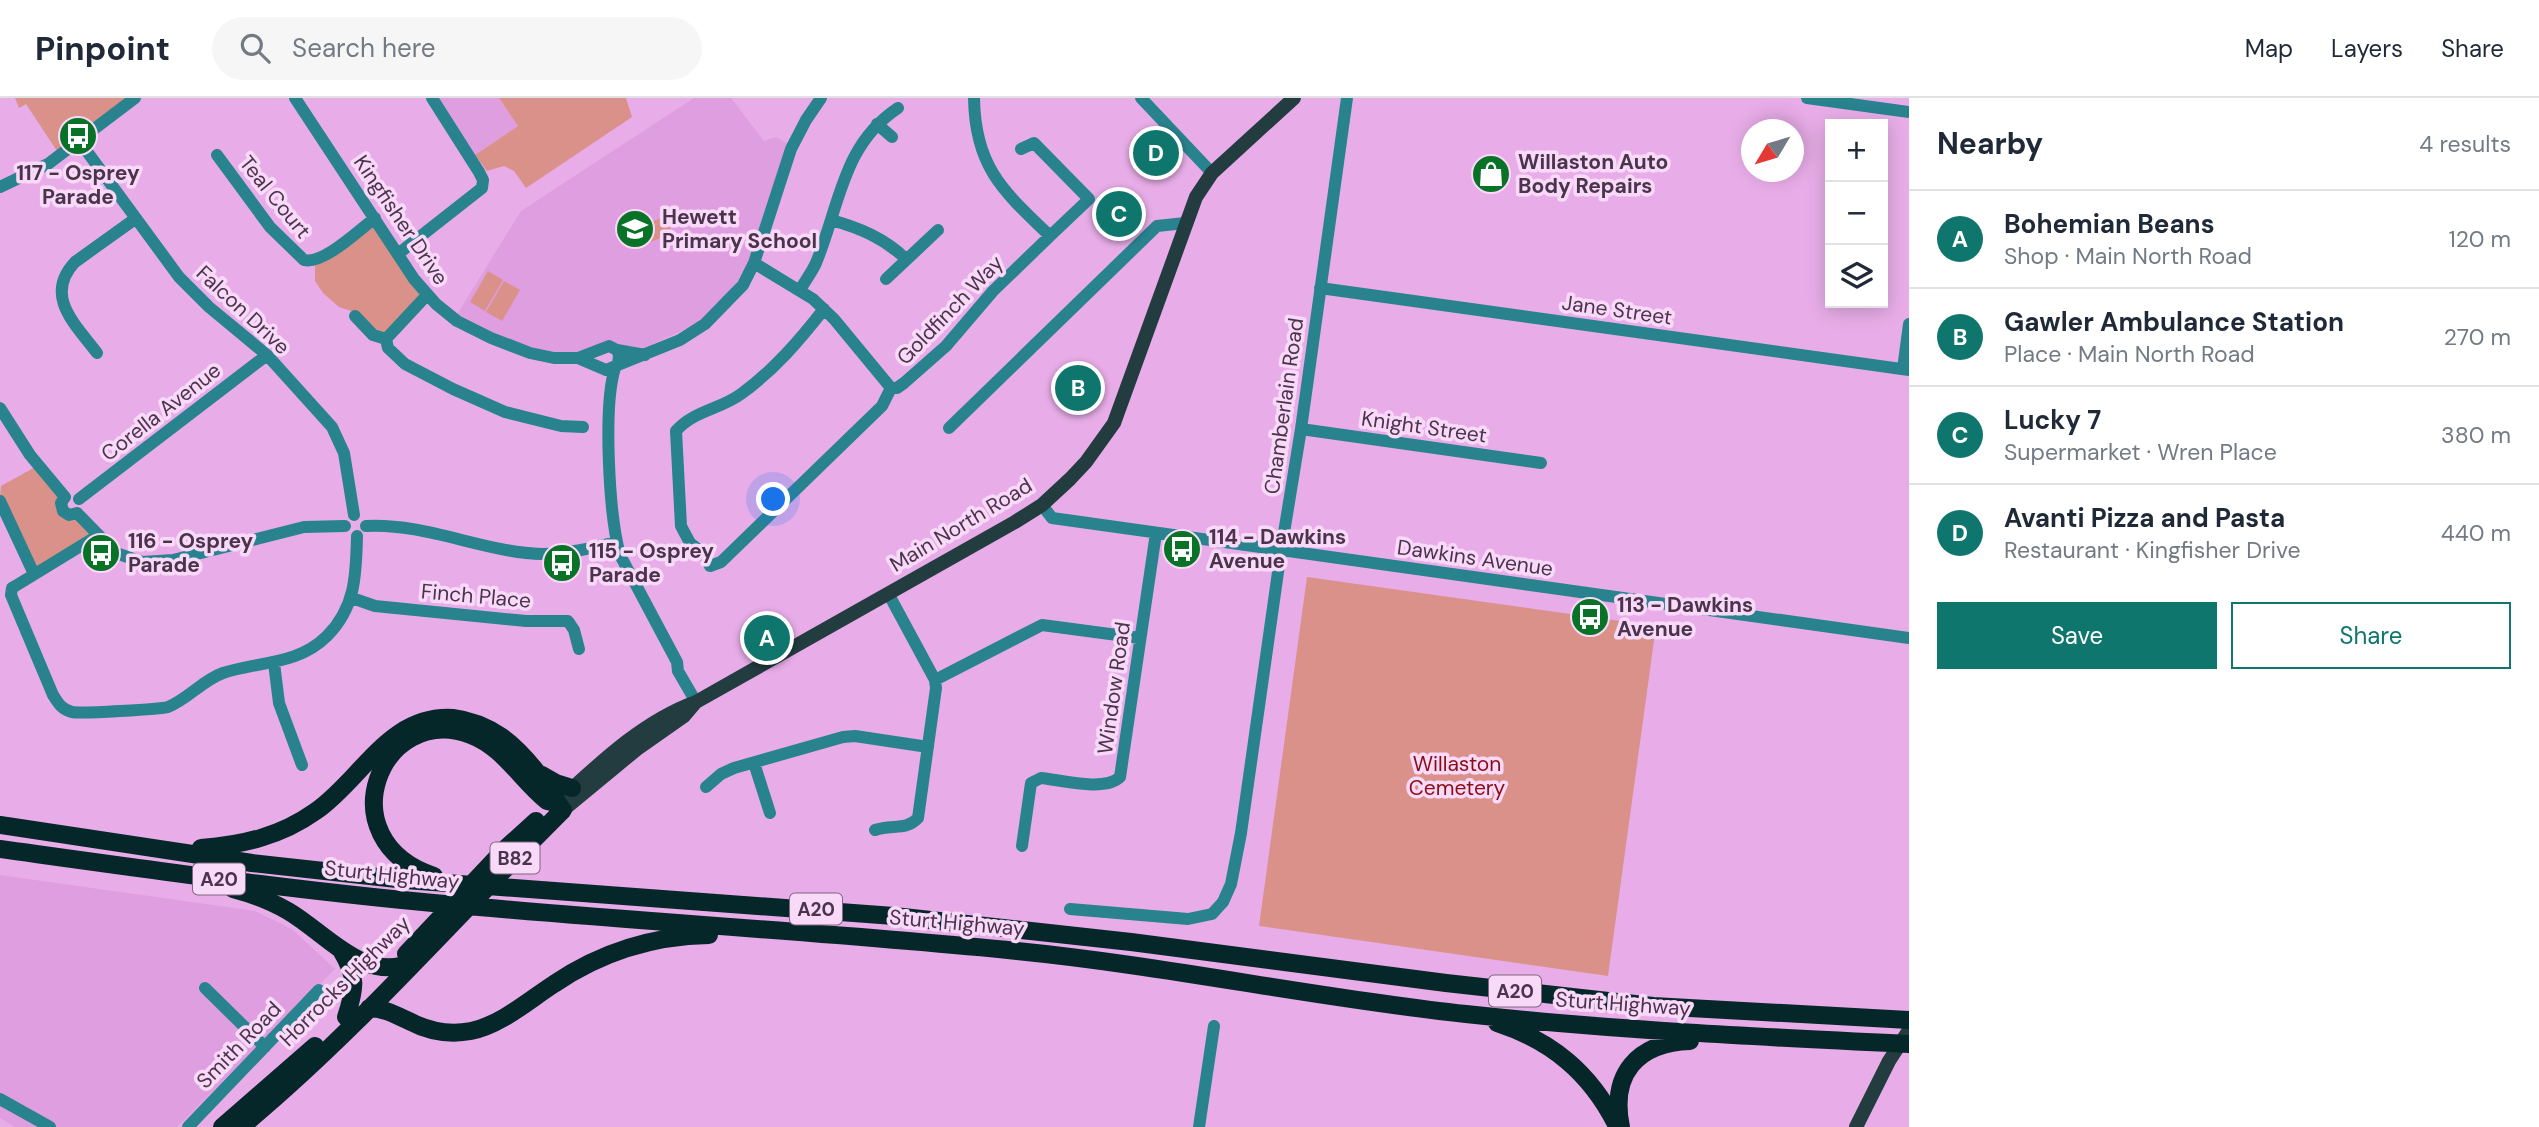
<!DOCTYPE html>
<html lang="en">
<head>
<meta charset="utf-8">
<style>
	body { margin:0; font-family:"DM Sans",sans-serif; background:#f6f6f7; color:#1f2937 }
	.controls { position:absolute; right:21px; top:21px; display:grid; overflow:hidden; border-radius:0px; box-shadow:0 4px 18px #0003 }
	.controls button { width:63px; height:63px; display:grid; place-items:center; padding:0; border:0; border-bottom:2px solid #e0e1e3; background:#fff; color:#1f2937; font:35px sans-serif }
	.compass { position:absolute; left:1741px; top:21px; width:63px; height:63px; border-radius:50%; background:#fff; box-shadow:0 4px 18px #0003; rotate:232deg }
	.you { position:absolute; left:774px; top:402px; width:24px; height:24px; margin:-18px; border:5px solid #fff; border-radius:50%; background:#1a73e8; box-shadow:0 0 0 10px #1a73e833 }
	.badge { display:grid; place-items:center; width:46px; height:46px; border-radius:50%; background:#0f766e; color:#fff; font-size:23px; font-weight:700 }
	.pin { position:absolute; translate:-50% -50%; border:4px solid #fff; box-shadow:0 2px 7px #0006 }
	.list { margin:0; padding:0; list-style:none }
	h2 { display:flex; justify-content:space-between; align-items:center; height:91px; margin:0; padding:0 28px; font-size:30px }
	h2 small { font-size:23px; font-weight:400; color:#747a83 }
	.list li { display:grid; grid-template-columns:46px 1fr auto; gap:21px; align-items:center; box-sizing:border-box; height:98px; padding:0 28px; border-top:2px solid #e0e1e3 }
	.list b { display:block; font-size:26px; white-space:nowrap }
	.list p { margin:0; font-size:23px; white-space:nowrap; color:#747a83 }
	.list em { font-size:23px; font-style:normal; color:#747a83 }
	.actions { display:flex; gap:14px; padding:21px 28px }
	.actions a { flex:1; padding:16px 0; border:2px solid #0f766e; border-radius:0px; text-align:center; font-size:24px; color:#0f766e }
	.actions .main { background:#0f766e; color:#fff }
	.icon { flex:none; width:38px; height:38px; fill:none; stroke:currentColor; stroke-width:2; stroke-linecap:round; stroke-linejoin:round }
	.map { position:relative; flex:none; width:1909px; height:1029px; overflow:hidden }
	header { display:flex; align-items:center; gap:42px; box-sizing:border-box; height:98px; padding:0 35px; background:#fff; border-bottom:2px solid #e0e1e3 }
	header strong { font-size:33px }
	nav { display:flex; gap:38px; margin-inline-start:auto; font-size:24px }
	.search { width:490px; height:63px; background:#f6f6f7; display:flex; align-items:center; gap:18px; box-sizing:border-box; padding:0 24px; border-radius:38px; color:#747a83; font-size:26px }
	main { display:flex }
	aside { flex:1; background:#fff }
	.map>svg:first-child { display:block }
	.built { fill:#df9edf }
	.green { fill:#d9918a }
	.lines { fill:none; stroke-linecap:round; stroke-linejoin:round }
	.minor { stroke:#28838e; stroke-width:12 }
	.major { stroke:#223c3f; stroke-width:14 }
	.highway { stroke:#06272a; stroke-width:18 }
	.labels { text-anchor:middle; stroke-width:7; stroke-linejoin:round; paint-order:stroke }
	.shield { fill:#f8d9f8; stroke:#7f657f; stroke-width:2 }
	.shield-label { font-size:19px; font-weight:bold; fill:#4b334b }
	.poi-label { font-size:21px; font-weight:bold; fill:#4b334b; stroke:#f8d9f8; text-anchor:start }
	.street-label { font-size:21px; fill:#4b334b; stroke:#f8d9f8 }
	.park-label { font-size:21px; fill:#8b0d14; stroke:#f8d9f8 }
</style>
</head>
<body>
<header>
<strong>Pinpoint</strong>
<div class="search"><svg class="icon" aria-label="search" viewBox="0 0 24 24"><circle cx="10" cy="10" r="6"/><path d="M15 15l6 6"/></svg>Search here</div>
<nav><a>Map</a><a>Layers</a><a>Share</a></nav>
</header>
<main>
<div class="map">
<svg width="1909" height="1029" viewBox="0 0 1909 1029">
	<rect width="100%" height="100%" fill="#e8ade8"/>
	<path class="built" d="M437,0H499L518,28L475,57Z
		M694,0H731L764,43L776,39L787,45L745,174L715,211L696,226L643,251L630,252L612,243H605L582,256L548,254L509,244L456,218L521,113Z
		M0,777L255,813L292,831L335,871L177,1029H15L0,1020Z"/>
	<path class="green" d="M15,0H129L57,53L26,6L19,10Z
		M499,0H626L632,19L526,90L514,73L504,68L487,73L475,57L518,28Z
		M665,118L672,135L639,149L631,133Z
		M374,125L421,197L384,238L379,236L351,213L339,209L323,195L315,183V168Z
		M488,173L503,182L485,213L470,204Z
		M504,183L520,192L502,223L486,214Z
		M37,368L90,437L37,470L0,399L1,388Z
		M1307,479L1656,528L1608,878L1259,828Z"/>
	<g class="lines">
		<path class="minor" d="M295,0L414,181L436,206L457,223L491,240L530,255L554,260H578L606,272L618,267L619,257L617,252
			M1141,0L1212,75
			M1807,0L1909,14
			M877,26L892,39
			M80,44L179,179L209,209L267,257L332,329L344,355L354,417
			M1021,51L1034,45L1089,101L1050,138
			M217,57L270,129L304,162C323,167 359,132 375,120
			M0,89L48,66L135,0
			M831,122C860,130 884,140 906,161
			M398,156L482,90L483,82L479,74L432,0
			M754,165L813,201L834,221L891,290H897L904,285L946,248L993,193L1050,138C1003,93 975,69 974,0
			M886,181L938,132
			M1320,190L1909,272
			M800,192C805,183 812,174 816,165C840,107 842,47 898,10
			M427,197L386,241L388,250L405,266L453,291L505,314L561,328L583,329
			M824,211C799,243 774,272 741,296C721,311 693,313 676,333L681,428L690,445L704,456L710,468L721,464L882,308L891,290
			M355,218L373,237L386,241
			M97,255C76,227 43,198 75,164L135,121
			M578,260L609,248L617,252L645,257
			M618,267L680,242L705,226L743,187L754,165L791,51L806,22L821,0
			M615,270C603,308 609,417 620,457L677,564L678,573L696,604
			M1903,271L1909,226
			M0,310L30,357L65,399
			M949,330L1157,128L1185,125
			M1301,331L1541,365
			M65,399L61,405L63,413L69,417L77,415
			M79,401L267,257
			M0,403L34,476
			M1042,407L1052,420L1909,540
			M77,415L116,455L142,464L173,462L304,429L345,428
			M366,428C427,425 482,454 542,456C568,456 592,450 616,444
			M97,438L17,487L12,490L11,497L53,597C58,605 62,612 72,614C81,616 161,611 168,609C188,601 203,582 223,575C260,563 298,567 327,538C356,509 356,476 357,438
			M352,500L375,508L526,523H568L574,532L579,551
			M274,565L279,605L302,667
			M935,582L1042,527L1140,540
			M754,665L770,715
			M706,689L721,676L734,670L843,639L855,638L928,649
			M875,732C892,726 906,733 918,720L936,590L935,582L888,495
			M1022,748L1031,685L1041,680C1061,682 1105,694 1120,679L1156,435
			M1070,811L1188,821L1212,816L1223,804L1231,786L1241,735L1281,453L1301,331L1347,0
			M205,890L265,949
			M0,1001L50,1029
			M188,1029L319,892
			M1199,1029L1214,928"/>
		<path class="major" d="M566,696C604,661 646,622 696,604L1015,424L1042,407L1070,381L1086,364L1114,325L1196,99L1212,75L1294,0
			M563,712L637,651L684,618L695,605
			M1856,1029L1889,963L1909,932"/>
		<path class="highway" d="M542,677L556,685L572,690
			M0,727L252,765L406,782L894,818L1131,844L1446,885L1653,908L1909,922
			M201,750C243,747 281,738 316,713C362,681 389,616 453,620C470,622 487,629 502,639C520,652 536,672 549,690C555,697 556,705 563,712C456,818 357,933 241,1029
			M0,751C159,773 319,796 479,809C658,825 838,835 1017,853C1168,868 1316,900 1466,916C1613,932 1761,939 1909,946
			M434,778C325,742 381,603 471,637C503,649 521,682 547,703L556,705
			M233,791C252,796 271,803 288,813C326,835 364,886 413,864
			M341,852C357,879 356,889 346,919
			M406,856L505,751L536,723
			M369,910C384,910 396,917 409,923C428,933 450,937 471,933C501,927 529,902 554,886C601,854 652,838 709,837
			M1497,925C1552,943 1590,975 1616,1026
			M222,1029L315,948
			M1621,1029C1610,976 1637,945 1690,943"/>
	</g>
	<defs>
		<symbol id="bus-disc" viewBox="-11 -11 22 22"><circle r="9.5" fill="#087326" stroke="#f8d9f8"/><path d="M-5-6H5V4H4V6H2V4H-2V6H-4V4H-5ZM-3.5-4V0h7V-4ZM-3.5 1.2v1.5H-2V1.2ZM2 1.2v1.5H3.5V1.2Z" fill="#fff"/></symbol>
		<symbol id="shop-disc" viewBox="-11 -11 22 22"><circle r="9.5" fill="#087326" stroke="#f8d9f8"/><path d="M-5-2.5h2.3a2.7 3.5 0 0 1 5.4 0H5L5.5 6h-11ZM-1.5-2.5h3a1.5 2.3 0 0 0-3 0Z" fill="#fff"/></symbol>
		<symbol id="school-disc" viewBox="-11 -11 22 22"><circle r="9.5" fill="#087326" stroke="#f8d9f8"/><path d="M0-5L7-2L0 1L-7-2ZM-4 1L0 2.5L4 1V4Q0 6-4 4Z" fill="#fff"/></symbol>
	</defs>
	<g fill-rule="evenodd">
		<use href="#bus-disc" x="56" y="16" width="44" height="44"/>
		<use href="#shop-disc" x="1469" y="54" width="44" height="44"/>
		<use href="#school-disc" x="613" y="109" width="44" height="44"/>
		<use href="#bus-disc" x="1160" y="429" width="44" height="44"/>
		<use href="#bus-disc" x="79" y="433" width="44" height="44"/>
		<use href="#bus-disc" x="540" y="443" width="44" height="44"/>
		<use href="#bus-disc" x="1568" y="497" width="44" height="44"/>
	</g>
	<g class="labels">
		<g class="shield">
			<rect x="490.5" y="744.5" width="49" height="31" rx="5"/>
			<rect x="193" y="765.5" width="52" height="31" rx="5"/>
			<rect x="790" y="795.5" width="52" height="31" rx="5"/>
			<rect x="1489" y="877.5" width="52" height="31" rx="5"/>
		</g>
		<g class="shield-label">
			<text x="515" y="767">B82</text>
			<text x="219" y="788">A20</text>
			<text x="816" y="818">A20</text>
			<text x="1515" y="900">A20</text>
		</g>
		<g class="poi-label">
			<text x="1518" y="71">Willaston Auto<tspan x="1518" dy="24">Body Repairs</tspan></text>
			<text x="78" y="82" text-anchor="middle">117 - Osprey<tspan x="78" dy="24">Parade</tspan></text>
			<text x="662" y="126">Hewett<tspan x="662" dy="24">Primary School</tspan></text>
			<text x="1209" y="446">114 - Dawkins<tspan x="1209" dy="24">Avenue</tspan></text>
			<text x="128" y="450">116 - Osprey<tspan x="128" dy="24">Parade</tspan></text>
			<text x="589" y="460">115 - Osprey<tspan x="589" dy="24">Parade</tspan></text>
			<text x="1617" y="514">113 - Dawkins<tspan x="1617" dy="24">Avenue</tspan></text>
		</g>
		<g class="street-label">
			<text transform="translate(275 99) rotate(51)" y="7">Teal Court</text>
			<text transform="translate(401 122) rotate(56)" y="7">Kingfisher Drive</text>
			<text transform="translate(243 212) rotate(43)" y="7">Falcon Drive</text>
			<text transform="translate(950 212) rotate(-46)" y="7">Goldfinch Way</text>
			<text transform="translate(1617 212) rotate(8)" y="7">Jane Street</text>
			<text transform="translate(1284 308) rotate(-82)" y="7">Chamberlain Road</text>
			<text transform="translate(161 314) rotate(-38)" y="7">Corella Avenue</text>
			<text transform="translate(1424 329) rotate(8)" y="7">Knight Street</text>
			<text transform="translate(961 427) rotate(-31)" y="7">Main North Road</text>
			<text transform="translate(1475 460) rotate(8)" y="7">Dawkins Avenue</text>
			<text transform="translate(476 498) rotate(5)" y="7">Finch Place</text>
			<text transform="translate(1114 590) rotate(-82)" y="7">Window Road</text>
			<text transform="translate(392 777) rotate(6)" y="7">Sturt Highway</text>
			<text transform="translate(957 825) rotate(5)" y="7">Sturt Highway</text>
			<text transform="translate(345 883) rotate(-45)" y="7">Horrocks Highway</text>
			<text transform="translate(1623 906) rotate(4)" y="7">Sturt Highway</text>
			<text transform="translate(239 947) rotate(-46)" y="7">Smith Road</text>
		</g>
		<g class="park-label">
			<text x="1457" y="673">Willaston<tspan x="1457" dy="24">Cemetery</tspan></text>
		</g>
	</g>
</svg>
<div class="controls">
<button>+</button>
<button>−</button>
<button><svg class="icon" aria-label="layers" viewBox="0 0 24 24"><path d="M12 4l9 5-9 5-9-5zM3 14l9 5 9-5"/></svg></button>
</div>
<svg class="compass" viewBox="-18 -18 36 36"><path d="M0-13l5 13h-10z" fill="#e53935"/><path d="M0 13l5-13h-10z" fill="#747a83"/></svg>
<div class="you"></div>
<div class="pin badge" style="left:767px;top:540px">A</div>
<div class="pin badge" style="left:1078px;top:290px">B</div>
<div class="pin badge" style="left:1119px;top:116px">C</div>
<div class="pin badge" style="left:1156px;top:55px">D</div>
</div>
<aside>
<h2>Nearby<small>4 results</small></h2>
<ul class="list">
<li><span class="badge">A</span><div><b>Bohemian Beans</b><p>Shop · Main North Road</p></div><em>120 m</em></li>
<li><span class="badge">B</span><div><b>Gawler Ambulance Station</b><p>Place · Main North Road</p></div><em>270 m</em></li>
<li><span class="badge">C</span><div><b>Lucky 7</b><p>Supermarket · Wren Place</p></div><em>380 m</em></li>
<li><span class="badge">D</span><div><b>Avanti Pizza and Pasta</b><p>Restaurant · Kingfisher Drive</p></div><em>440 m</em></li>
</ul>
<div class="actions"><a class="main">Save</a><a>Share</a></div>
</aside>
</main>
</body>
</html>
